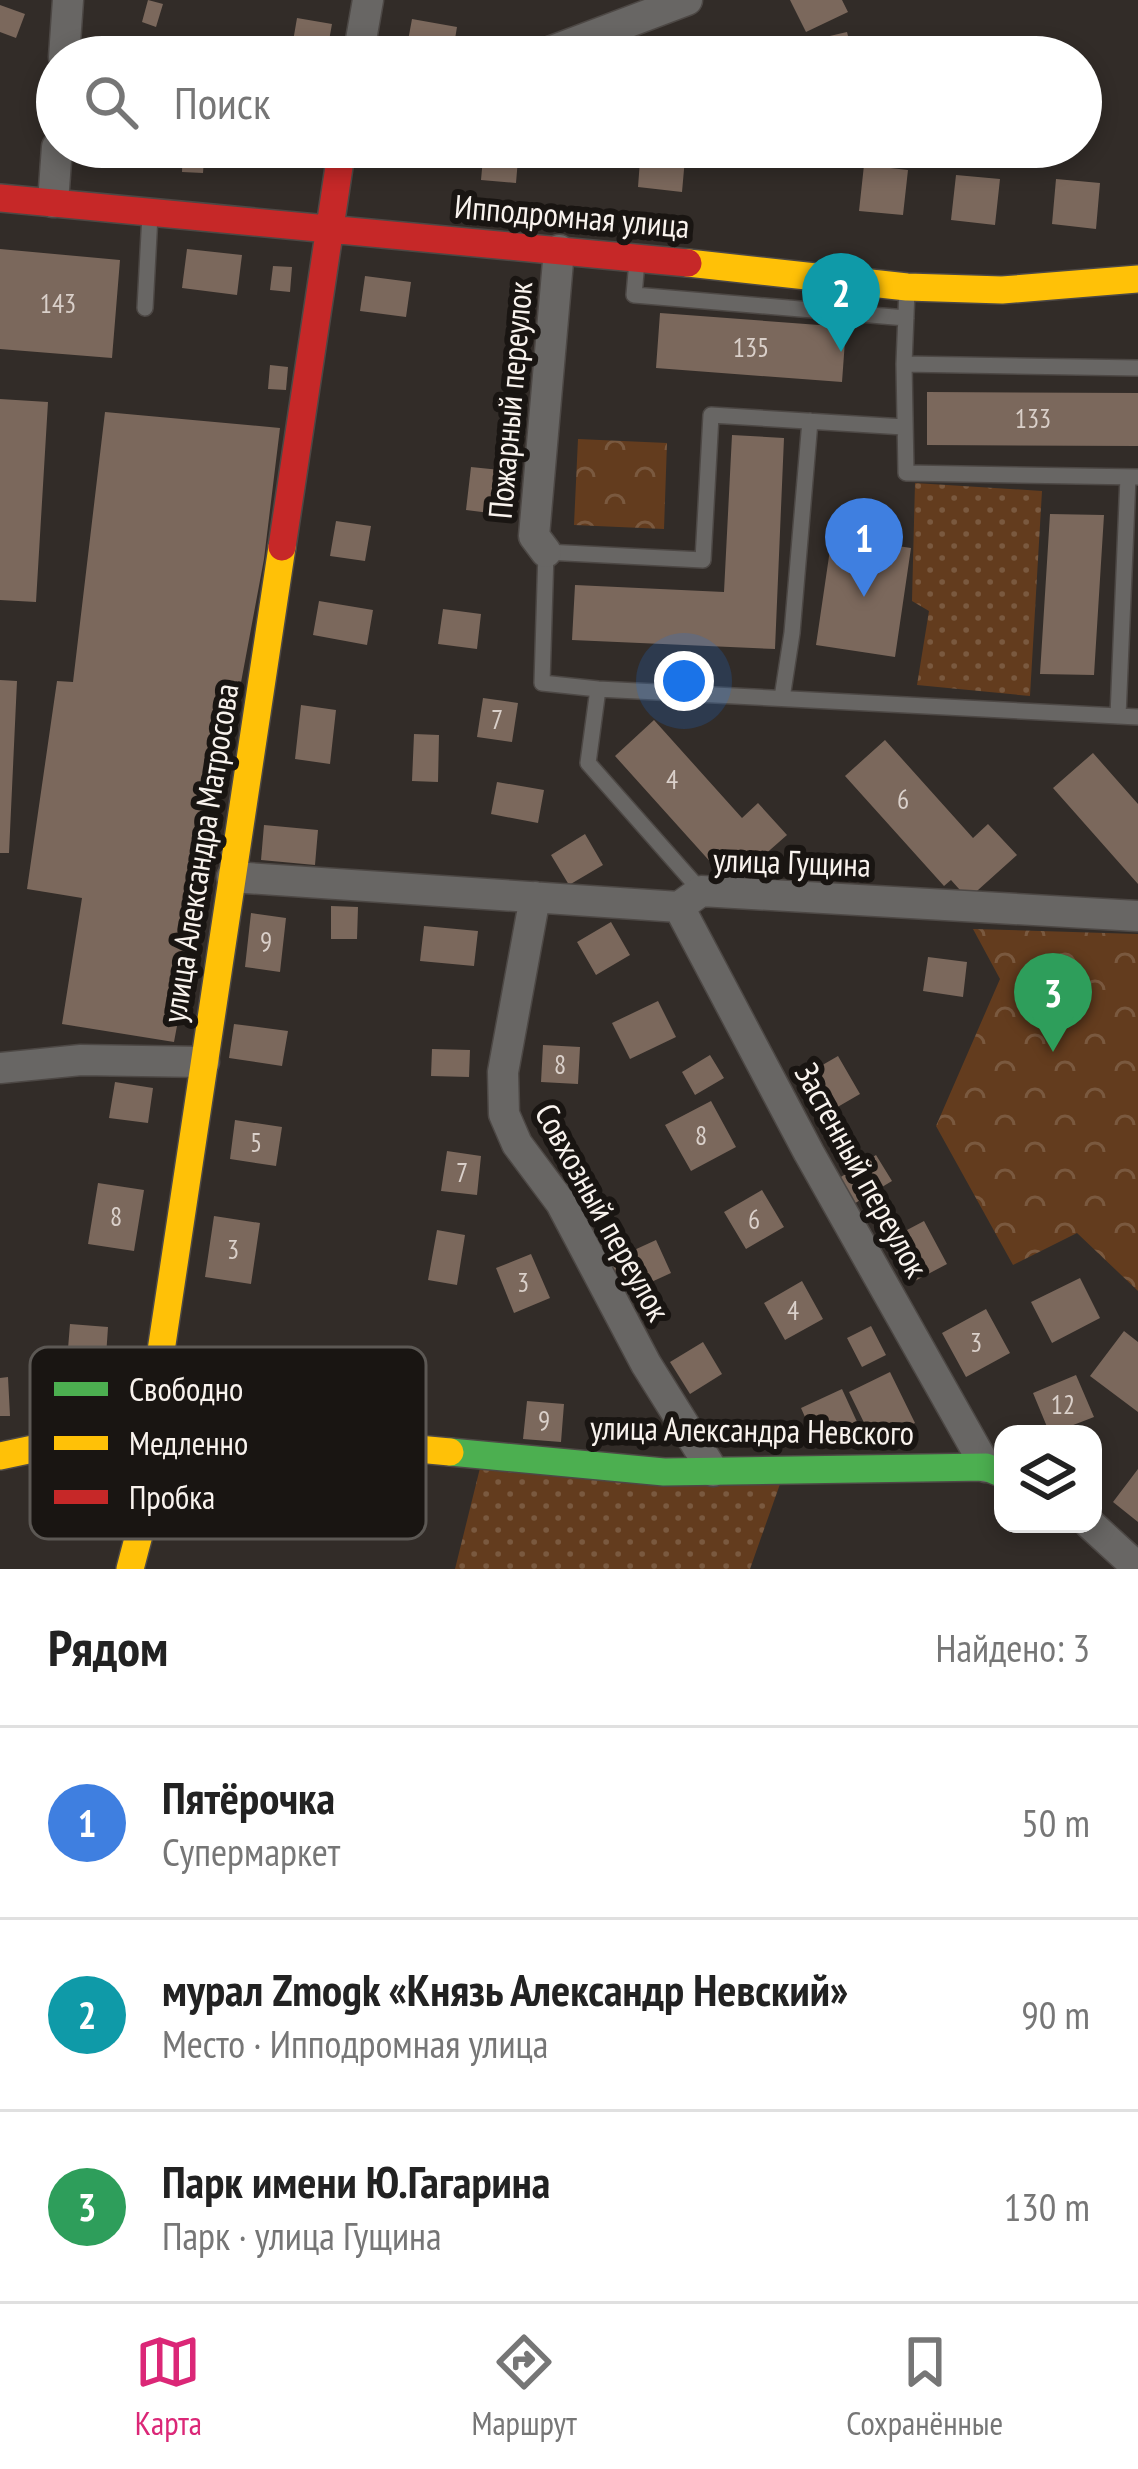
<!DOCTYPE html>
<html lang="ru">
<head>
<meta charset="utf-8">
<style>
	body { margin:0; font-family:"PT Sans Narrow",sans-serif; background:#f6f6f6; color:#222 }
	.controls { position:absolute; right:36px; bottom:36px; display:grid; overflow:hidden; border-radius:24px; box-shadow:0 6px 18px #0003 }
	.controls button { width:108px; height:108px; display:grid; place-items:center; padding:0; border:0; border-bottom:3px solid #e0e0e0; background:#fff; color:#222; font:60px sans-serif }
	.you { position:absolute; left:684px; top:681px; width:42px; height:42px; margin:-30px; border:9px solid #fff; border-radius:50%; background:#1a73e8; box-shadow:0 0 0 18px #1a73e833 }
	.badge { display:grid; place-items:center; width:78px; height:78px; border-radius:50%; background:#db2777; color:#fff; font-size:39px; font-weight:700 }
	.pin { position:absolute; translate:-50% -99px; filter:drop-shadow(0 3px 6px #0008) }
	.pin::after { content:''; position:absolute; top:63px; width:42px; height:36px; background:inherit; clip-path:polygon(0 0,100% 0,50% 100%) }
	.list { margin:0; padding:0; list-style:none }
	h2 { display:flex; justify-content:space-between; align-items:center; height:156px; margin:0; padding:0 48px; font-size:51px }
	h2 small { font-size:39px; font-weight:400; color:#767676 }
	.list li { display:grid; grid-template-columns:78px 1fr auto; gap:36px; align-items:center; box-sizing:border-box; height:192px; padding:0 48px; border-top:3px solid #e0e0e0 }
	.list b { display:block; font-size:45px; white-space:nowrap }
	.list p { margin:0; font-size:39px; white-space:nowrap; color:#767676 }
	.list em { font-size:39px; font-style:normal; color:#767676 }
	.icon { flex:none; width:66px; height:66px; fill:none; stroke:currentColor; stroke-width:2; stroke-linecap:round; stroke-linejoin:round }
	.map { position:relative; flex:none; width:1138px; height:1569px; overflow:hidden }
	.search { position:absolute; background:#fff; box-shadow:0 6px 18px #0003; left:36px; right:36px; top:36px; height:132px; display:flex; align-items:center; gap:30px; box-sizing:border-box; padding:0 42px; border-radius:66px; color:#767676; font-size:45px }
	.sheet { height:732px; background:#fff }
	nav { display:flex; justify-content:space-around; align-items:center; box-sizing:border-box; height:168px; border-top:3px solid #e0e0e0; background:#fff; font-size:33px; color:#767676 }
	nav a { display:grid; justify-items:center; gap:6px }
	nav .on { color:#db2777 }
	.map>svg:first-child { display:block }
	.grass { fill:url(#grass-dots) }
	.park { fill:url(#park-crowns) }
	.building { fill:#7b685c }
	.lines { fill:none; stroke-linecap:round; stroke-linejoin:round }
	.lane-casing { stroke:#4d4845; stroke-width:18 }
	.street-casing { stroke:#4d4845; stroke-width:33 }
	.fast-casing { stroke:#4d4845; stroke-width:30 }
	.slow-casing { stroke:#4d4845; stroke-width:30 }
	.jam-casing { stroke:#4d4845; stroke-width:30 }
	.lane { stroke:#686664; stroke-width:15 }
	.street { stroke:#686664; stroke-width:30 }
	.fast { stroke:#4caf50; stroke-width:27 }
	.slow { stroke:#ffc107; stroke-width:27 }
	.jam { stroke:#c62828; stroke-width:27 }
	.labels { text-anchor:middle; stroke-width:12; stroke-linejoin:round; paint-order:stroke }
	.number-label { font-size:27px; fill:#dad0ca }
	.street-label { font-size:33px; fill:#f9f3ee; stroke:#191512 }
	.key { fill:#191512; stroke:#5c5854; stroke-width:3 }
	.key-label { font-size:33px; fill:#f9f3ee }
</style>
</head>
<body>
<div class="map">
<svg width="1138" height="1569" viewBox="0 0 1138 1569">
	<defs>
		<pattern id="grass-dots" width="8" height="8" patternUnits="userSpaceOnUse" patternTransform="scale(3)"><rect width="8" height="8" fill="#633c1e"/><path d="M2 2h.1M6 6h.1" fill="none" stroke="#7a593f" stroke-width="1.8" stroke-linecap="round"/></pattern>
		<pattern id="park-crowns" width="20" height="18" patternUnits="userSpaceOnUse" patternTransform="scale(3)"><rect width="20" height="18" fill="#633c1e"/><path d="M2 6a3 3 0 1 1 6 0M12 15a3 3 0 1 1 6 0" fill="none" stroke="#7a593f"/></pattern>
	</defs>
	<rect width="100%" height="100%" fill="#322c28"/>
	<path class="grass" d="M915,483L1042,491L1030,696L917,685L929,611L912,601Z
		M480,1468L780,1484L750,1569H455Z"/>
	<path class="park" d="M578,439L667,443L664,529L574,525Z
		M973,929L1138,934V1291L1077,1233L1013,1265L936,1126L1000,979Z"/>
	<path class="building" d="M148,0L163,4L156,27L142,22Z
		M790,0H842L848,12L806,32Z
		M0,5L25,14L16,38L0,32Z
		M297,18L332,24L326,57L291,53Z
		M412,19L457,27L452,57H405Z
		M847,32L853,56L825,57L821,38Z
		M661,48V57H630V51Z
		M183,147H205L203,173L182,172Z
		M235,147H263L262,161L234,158Z
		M484,147H519L516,183L481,180Z
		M641,147H686L682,192L638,187Z
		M864,165L908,170L903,215L859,211Z
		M956,175L1000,179L995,225L951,220Z
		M1056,179L1100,183L1096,229L1052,224Z
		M0,249L120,260L112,358L0,349Z
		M187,249L242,255L237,295L182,288Z
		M273,266L292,267L290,292L270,290Z
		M365,276L411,282L406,317L360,311Z
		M660,313L846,327L842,382L656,368Z
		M270,365L288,367L286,390L268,389Z
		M927,392L1138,393V446L927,445Z
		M0,399L48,402L36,602L0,600Z
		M105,412L280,428L264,559L174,1042L62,1024L82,898L27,889L57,681L73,682Z
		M732,435L784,438L775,649L572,640L575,585L724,592Z
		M471,467L511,471L506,515L466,510Z
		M1050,514L1104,515L1094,675L1040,674Z
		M336,521L371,526L365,561L330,556Z
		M832,536L911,548L895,657L816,645Z
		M319,601L373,610L367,645L313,635Z
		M443,609L481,614L477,649L438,644Z
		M0,680L17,681L9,853H0Z
		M483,698L518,703L512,742L477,737Z
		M301,705L336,710L330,764L295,759Z
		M654,720L742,818L758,803L787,835L737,879L720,860L714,866L615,756Z
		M414,734L439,735L438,782L412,781Z
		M885,740L973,838L988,824L1017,855L968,899L951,880L944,886L845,776Z
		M1093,753L1138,804V884L1053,788Z
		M497,782L544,790L538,823L491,814Z
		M264,825L318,830L315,865L261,860Z
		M585,834L603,865L569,885L551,855Z
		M331,906L358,907L357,939H331Z
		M251,913L286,918L280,972L245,967Z
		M611,922L630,955L596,975L577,942Z
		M424,926L478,931L474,966L420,961Z
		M928,957L967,962L963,997L923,991Z
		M658,1001L676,1037L630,1059L612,1023Z
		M234,1024L288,1031L282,1066L229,1058Z
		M543,1045L580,1047L578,1084L541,1082Z
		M432,1049L470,1050L469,1077L431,1076Z
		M710,1055L724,1078L695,1095L682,1072Z
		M838,1056L860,1094L822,1116L800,1078Z
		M115,1082L153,1088L148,1123L109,1118Z
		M711,1101L736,1147L691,1171L665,1125Z
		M235,1120L282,1127L276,1166L230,1159Z
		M447,1151L481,1156L477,1195L441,1191Z
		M876,1155L892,1181L852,1205L836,1180Z
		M98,1183L144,1190L134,1251L88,1244Z
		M762,1190L784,1227L746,1249L724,1212Z
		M214,1216L260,1223L251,1284L205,1277Z
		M924,1221L947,1264L913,1282L890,1239Z
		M437,1230L465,1235L457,1285L428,1280Z
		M656,1240L671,1273L623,1295L608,1262Z
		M531,1254L550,1298L514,1313L496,1268Z
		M1080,1278L1100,1318L1052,1343L1031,1302Z
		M802,1281L823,1319L785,1340L764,1303Z
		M986,1309L1010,1353L966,1377L942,1333Z
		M70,1324L108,1327L103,1401L64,1398Z
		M871,1326L886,1355L862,1367L847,1338Z
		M1124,1331L1138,1342V1412L1090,1376Z
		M703,1342L722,1374L690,1394L670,1362Z
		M890,1372L915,1423L874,1443L849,1392Z
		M1076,1375L1094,1417L1050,1434L1033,1393Z
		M8,1377L10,1416H0V1378Z
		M842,1389L858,1424L816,1442L801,1408Z
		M527,1401L564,1404L561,1442L523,1439Z
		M1138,1469V1522L1113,1502Z"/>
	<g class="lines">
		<defs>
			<path id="lane" d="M637,261L634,295L906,318
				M907,290L904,364L1138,368
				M145,308L150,215
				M904,364L906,473L1138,477
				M598,689L542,683L546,552L703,560L711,415L904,427
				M782,698L792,633L810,421
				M1118,716L1128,477
				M701,891L588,763L598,689L1138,717"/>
			<path id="street" d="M64,57L68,0
				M358,57L368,0
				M536,57L687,0
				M53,202L57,147
				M546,552L534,536L559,250
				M232,877L679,907L701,891L1138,916
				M535,897L503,1072L504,1114L517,1144L561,1203L646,1364L713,1471
				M679,907L809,1153L986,1467
				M0,1068L81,1060L204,1062
				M1090,1524L1138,1568"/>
			<path id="fast" d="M450,1452L664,1472L986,1467L1003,1474"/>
			<path id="slow" d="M688,263L907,287L1002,290L1138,279
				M0,1456L150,1424L450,1452
				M130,1569L144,1516L150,1424L282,547"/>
			<path id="jam" d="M0,198L688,263
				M282,547L342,147"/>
		</defs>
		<use href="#lane" class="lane-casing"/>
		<use href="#street" class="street-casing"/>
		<use href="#fast" class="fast-casing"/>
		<use href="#slow" class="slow-casing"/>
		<use href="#jam" class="jam-casing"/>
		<use href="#lane" class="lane"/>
		<use href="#street" class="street"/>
		<use href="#fast" class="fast"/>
		<use href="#slow" class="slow"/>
		<use href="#jam" class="jam"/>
	</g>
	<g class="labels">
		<g class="number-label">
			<text x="58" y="313">143</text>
			<text x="751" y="357">135</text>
			<text x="1033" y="428">133</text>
			<text x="497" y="729">7</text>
			<text x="672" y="789">4</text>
			<text x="903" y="809">6</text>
			<text x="266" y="951">9</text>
			<text x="560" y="1074">8</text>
			<text x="701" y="1145">8</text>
			<text x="256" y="1152">5</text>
			<text x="462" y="1182">7</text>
			<text x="116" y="1226">8</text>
			<text x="754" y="1229">6</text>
			<text x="233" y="1259">3</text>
			<text x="523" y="1292">3</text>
			<text x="793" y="1320">4</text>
			<text x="976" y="1352">3</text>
			<text x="1063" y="1414">12</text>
			<text x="544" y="1430">9</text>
		</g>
		<g class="street-label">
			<text transform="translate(572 216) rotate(5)" y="12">Ипподромная улица</text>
			<text transform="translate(510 400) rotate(-85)" y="12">Пожарный переулок</text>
			<text transform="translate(200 853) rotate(-81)" y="12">улица Александра Матросова</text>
			<text transform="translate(792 862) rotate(2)" y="12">улица Гущина</text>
			<text transform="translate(862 1170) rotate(61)" y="12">Застенный переулок</text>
			<text transform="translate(603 1212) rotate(61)" y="12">Совхозный переулок</text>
			<text transform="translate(752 1430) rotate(1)" y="12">улица Александра Невского</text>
		</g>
	</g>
	<rect x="30" y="1347" width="396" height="192" rx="18" class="key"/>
	<rect x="54" y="1382" width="54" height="14" fill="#4caf50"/>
	<rect x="54" y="1436" width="54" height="14" fill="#ffc107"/>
	<rect x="54" y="1490" width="54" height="14" fill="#c62828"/>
	<g class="key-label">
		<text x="129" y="1401">Свободно</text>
		<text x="129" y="1455">Медленно</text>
		<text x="129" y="1509">Пробка</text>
	</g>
</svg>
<div class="controls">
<button><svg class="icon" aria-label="layers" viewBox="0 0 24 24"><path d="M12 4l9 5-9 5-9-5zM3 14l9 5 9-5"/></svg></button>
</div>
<div class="you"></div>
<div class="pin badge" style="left:864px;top:597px;background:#3f7fe0">1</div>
<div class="pin badge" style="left:841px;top:352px;background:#0f9aa8">2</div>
<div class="pin badge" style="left:1053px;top:1052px;background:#2e9e5b">3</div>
<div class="search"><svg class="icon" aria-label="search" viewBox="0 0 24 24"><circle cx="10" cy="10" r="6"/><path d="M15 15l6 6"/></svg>Поиск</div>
</div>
<section class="sheet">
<h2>Рядом<small>Найдено: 3</small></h2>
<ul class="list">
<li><span class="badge" style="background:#3f7fe0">1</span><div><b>Пятёрочка</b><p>Супермаркет</p></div><em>50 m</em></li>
<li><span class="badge" style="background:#0f9aa8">2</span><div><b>мурал Zmogk «Князь Александр Невский»</b><p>Место · Ипподромная улица</p></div><em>90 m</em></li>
<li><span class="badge" style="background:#2e9e5b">3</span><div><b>Парк имени Ю.Гагарина</b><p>Парк · улица Гущина</p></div><em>130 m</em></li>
</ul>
</section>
<nav>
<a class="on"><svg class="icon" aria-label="map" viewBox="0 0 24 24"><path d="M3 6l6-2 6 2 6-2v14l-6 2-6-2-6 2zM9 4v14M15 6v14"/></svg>Карта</a>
<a><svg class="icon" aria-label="directions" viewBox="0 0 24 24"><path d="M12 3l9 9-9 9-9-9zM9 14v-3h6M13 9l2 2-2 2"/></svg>Маршрут</a>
<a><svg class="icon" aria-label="saved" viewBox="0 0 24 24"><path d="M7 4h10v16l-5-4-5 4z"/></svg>Сохранённые</a>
</nav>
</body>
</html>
